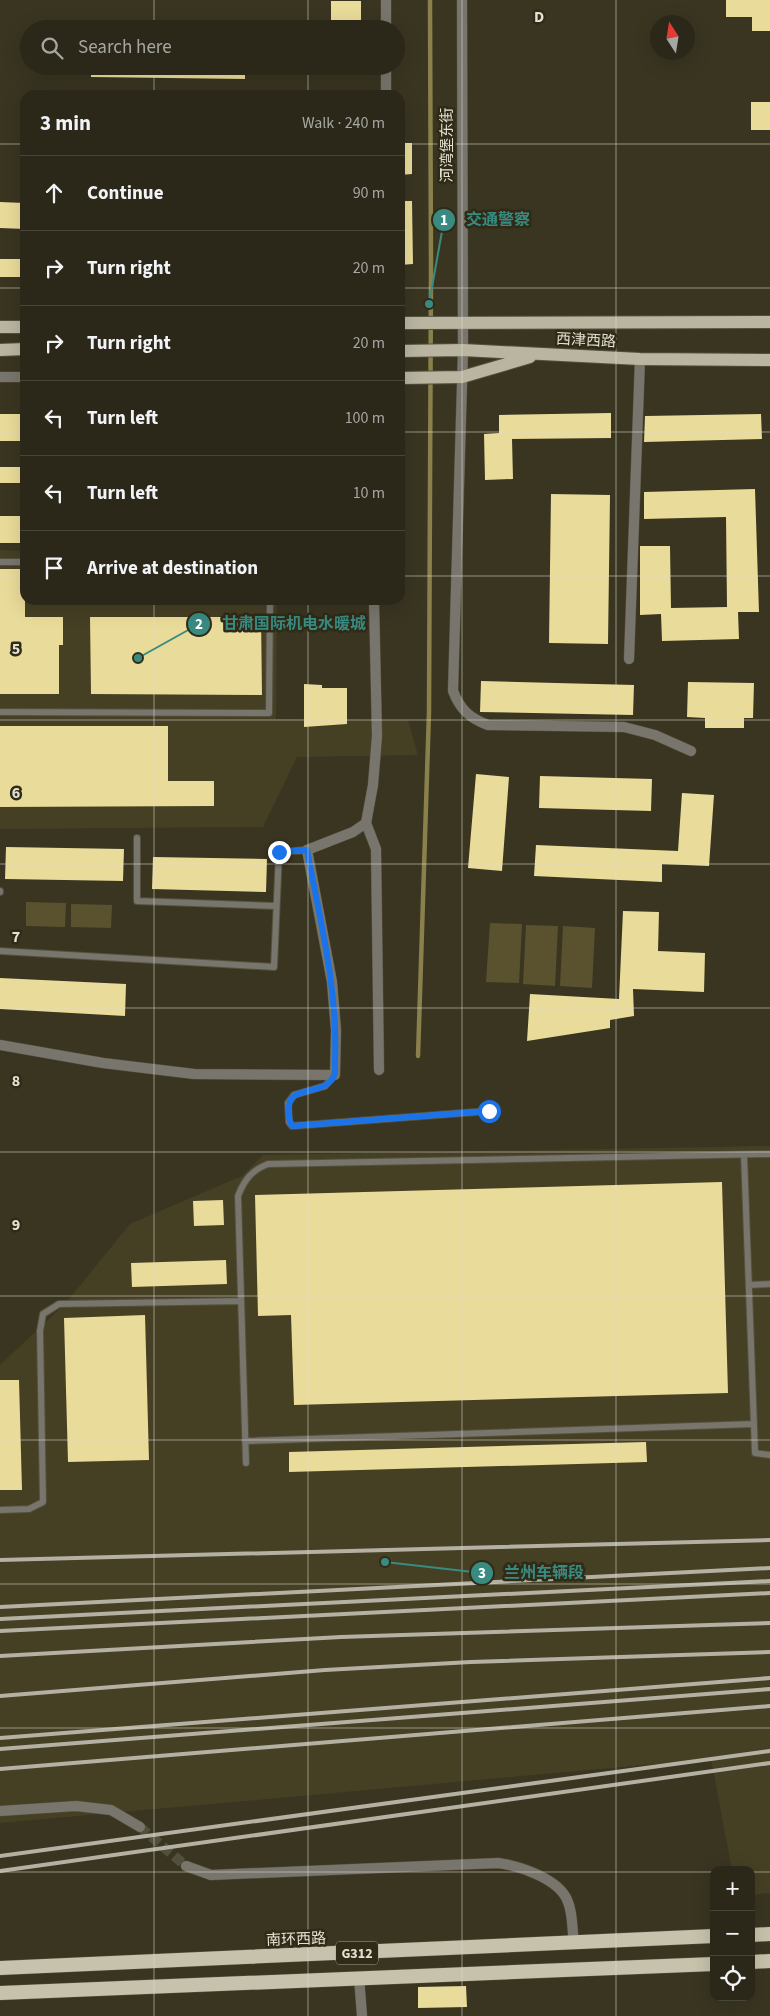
<!DOCTYPE html>
<html lang="en">
<head>
<meta charset="utf-8">
<style>
	body { margin:0; font-family:"Source Sans 3","Noto Sans SC",sans-serif; background:#333022; color:#f1f3f6 }
	.controls { position:absolute; right:15px; bottom:15px; display:grid; overflow:hidden; border-radius:10px; box-shadow:0 5px 20px #0002 }
	.controls button { width:45px; height:45px; display:grid; place-items:center; padding:0; border:0; border-bottom:1px solid #474438; background:#2b2819; color:#f1f3f6; font:25px sans-serif }
	.compass { position:absolute; left:650px; top:15px; width:45px; height:45px; border-radius:50%; background:#2b2819; box-shadow:0 5px 20px #0002; rotate:348deg }
	.stop { position:absolute; width:15px; height:15px; margin:-11px; border:4px solid #1a73e8; border-radius:50%; background:#fff }
	.stop.end { background:#1a73e8; border-color:#fff; box-shadow:0 1px 5px #0008 }
	.list { margin:0; padding:0; list-style:none }
	h2 { display:flex; justify-content:space-between; align-items:center; height:65px; margin:0; padding:0 20px; font-size:21px }
	h2 small { font-size:16px; font-weight:400; color:#a6a6a2 }
	.list li { display:grid; grid-template-columns:32px 1fr auto; gap:15px; align-items:center; box-sizing:border-box; height:75px; padding:0 20px; border-top:1px solid #474438 }
	.list b { display:block; font-size:19px; white-space:nowrap }
	.list em { font-size:16px; font-style:normal; color:#a6a6a2 }
	.icon { flex:none; width:28px; height:28px; fill:none; stroke:currentColor; stroke-width:2; stroke-linecap:round; stroke-linejoin:round }
	.map { position:relative; flex:none; width:770px; height:2016px; overflow:hidden }
	.search { position:absolute; background:#2b2819; box-shadow:0 5px 20px #0002; left:20px; top:20px; width:385px; height:55px; display:flex; align-items:center; gap:12px; box-sizing:border-box; padding:0 18px; border-radius:28px; color:#a6a6a2; font-size:19px }
	.panel { position:absolute; background:#2b2819; box-shadow:0 5px 20px #0002; left:20px; top:90px; width:385px; height:515px; border-radius:15px }
	.map>svg:first-child { display:block }
	.built { fill:#453f24 }
	.green { fill:#5a522e }
	.lines { fill:none; stroke-linecap:round; stroke-linejoin:round }
	.stream { stroke:#8a804c; stroke-width:4.5 }
	.building { fill:#e9db99 }
	.minor-tunnel { stroke:#524f3c; stroke-width:10; stroke-dasharray:10 5; stroke-linecap:butt }
	.service-casing { stroke:#54503e; stroke-width:8 }
	.minor-casing { stroke:#54503e; stroke-width:11 }
	.tertiary-casing { stroke:#54503e; stroke-width:11 }
	.primary-casing { stroke:#54503e; stroke-width:14 }
	.trunk-casing { stroke:#54503e; stroke-width:15 }
	.service { stroke:#77756c; stroke-width:6 }
	.minor { stroke:#77756c; stroke-width:10 }
	.tertiary { stroke:#77756c; stroke-width:10 }
	.primary { stroke:#b9b5a1; stroke-width:12 }
	.trunk { stroke:#c6c2ab; stroke-width:14 }
	.rail { stroke:#b4b1a3; stroke-width:4 }
	.route { stroke:#1a73e8; stroke-width:6 }
	.grid { fill:none; stroke:#e3e0d4; stroke-width:1; stroke-opacity:0.55 }
	.labels { text-anchor:middle; stroke-width:5; stroke-linejoin:round; paint-order:stroke }
	.shield { fill:#2f2b17; stroke:#adaa9b; stroke-width:1 }
	.shield-label { font-size:14px; font-weight:bold; fill:#e3e0d4 }
	.street-label { font-size:15px; fill:#e3e0d4; stroke:#2f2b17 }
	.grid-label { font-size:16px; text-anchor:middle; font-weight:bold; fill:#e3e0d4; stroke:#2f2b17; stroke-width:5; stroke-linejoin:round; paint-order:stroke }
	.leader { fill:none; stroke:#398b82; stroke-width:2 }
	.callout-dot { fill:#398b82; stroke:#2f2b17; stroke-width:2 }
	.mark-label { font-size:15px; text-anchor:middle; font-weight:bold; fill:#fff }
	.callout-label { font-size:16px; text-anchor:middle; font-weight:bold; fill:#398b82; stroke:#2f2b17; stroke-width:5; stroke-linejoin:round; paint-order:stroke }
</style>
</head>
<body>
<div class="map">
<svg width="770" height="2016" viewBox="0 0 770 2016">
	<rect width="100%" height="100%" fill="#393521"/>
	<path class="built" d="M0,550L25,551V600H277L276,719L408,720L418,755L297,757L263,827L0,829Z
		M770,1146V1893L751,1895V1870H732L711,1759L0,1823V1365L65,1304L130,1224L242,1176L263,1155Z"/>
	<path class="green" d="M26,902L66,903L65,927L26,926Z
		M71,904L112,905L111,928L71,927Z
		M490,923L522,924L519,983L486,982Z
		M526,925L558,926L555,986L523,984Z
		M563,926L595,928L592,988L560,986Z"/>
	<g class="lines">
		<path class="stream" d="M418,1056L429,712L431,271L430,0"/>
	</g>
	<path class="building" d="M726,0H770V31H752V17H726Z
		M331,1H361V29H331Z
		M91,66H245V79L91,77Z
		M751,102H770V130H751Z
		M400,143H412V174L400,175Z
		M400,201H412L413,264L400,265Z
		M0,202L25,203V229L0,228Z
		M0,259H25V277H0Z
		M611,413V438L512,439L513,479L485,480L484,434L499,433V415Z
		M0,414H25V441H0Z
		M761,414L762,439L644,442L645,416Z
		M0,467H25V483H0Z
		M755,489L759,612H738L739,639L662,641L661,614L640,615V546H670L671,608L727,607L726,517L644,519V492Z
		M551,494L610,495L608,644L549,643Z
		M0,516H25V543H0Z
		M0,569H25V617H63V645H59V694H0Z
		M90,617H261L262,695L91,694Z
		M481,681L634,685L633,715L480,712Z
		M688,682L754,683L753,718H744V728H705V718L687,717Z
		M304,684L322,685V688H347V724L304,727Z
		M0,726H168V781H214V806L0,807Z
		M476,774L509,777L502,871L468,868Z
		M540,776L652,779L651,811L539,808Z
		M682,793L714,795L709,866L662,864V882L534,876L536,845L678,851Z
		M6,847L124,849L123,881L5,879Z
		M153,857L267,859L266,892L152,889Z
		M623,911L659,912L658,951L705,953L704,992L633,989L634,1016L610,1020V1028L527,1041L530,994L619,999Z
		M0,978L126,984L125,1016L0,1009Z
		M722,1182L728,1393L294,1405L291,1315L258,1316L255,1195Z
		M223,1200L224,1225L194,1226L193,1201Z
		M226,1260L227,1284L132,1287L131,1263Z
		M145,1315L149,1460L68,1462L64,1318Z
		M0,1380H19L22,1490H0Z
		M646,1442L647,1462L289,1472V1452Z
		M466,1986L467,2007L418,2008V1987Z"/>
	<g class="lines">
		<path class="minor-tunnel" d="M140,1827L186,1866"/>
		<defs>
			<path id="service" d="M0,562H25
				M0,712L269,713L270,600
				M137,838V901L276,906
				M0,892V891
				M0,951L274,967L279,852L307,850
				M335,1075L325,1086L294,1095L288,1103L289,1122L292,1126L489,1111
				M744,1155L755,1453L770,1455
				M749,1285L770,1284
				M245,1441L754,1424
				M246,1463L238,1196C244,1180 252,1170 268,1164L770,1154
				M0,1510L29,1509L43,1502L40,1331L43,1314L59,1304L241,1301"/>
			<path id="minor" d="M386,29V0
				M386,95V66
				M463,350L453,691C460,709 469,718 488,725L624,727L655,735L691,751
				M0,377H25
				M629,659L640,359
				M366,823L376,849L379,1070
				M0,1045L103,1063L194,1074L335,1075L336,1030L332,982L307,850L353,832L366,823L373,785L377,736L374,600
				M0,1811L76,1806L111,1810L140,1827
				M186,1866L211,1875L498,1863C520,1866 560,1879 568,1902C573,1914 572,1930 574,1942"/>
			<path id="tertiary" d="M462,0L463,350
				M359,1977L362,2016"/>
			<path id="primary" d="M400,323L770,322
				M0,327H25
				M0,350L25,349
				M400,351L463,350L640,359L770,360
				M400,378L462,377L530,357"/>
			<path id="trunk" d="M751,1935L770,1934
				M751,1962L770,1961
				M0,1968L714,1936
				M0,1993L714,1964"/>
		</defs>
		<use href="#service" class="service-casing"/>
		<use href="#minor" class="minor-casing"/>
		<use href="#tertiary" class="tertiary-casing"/>
		<use href="#primary" class="primary-casing"/>
		<use href="#trunk" class="trunk-casing"/>
		<use href="#service" class="service"/>
		<use href="#minor" class="minor"/>
		<use href="#tertiary" class="tertiary"/>
		<use href="#primary" class="primary"/>
		<use href="#trunk" class="trunk"/>
		<path class="rail" d="M0,1560L770,1540
			M0,1607L770,1568
			M0,1619L770,1581
			M0,1631L770,1593
			M0,1656L341,1637L770,1623
			M0,1696L325,1670L471,1662L770,1652
			M0,1738L770,1678
			M0,1749L770,1689
			M0,1769L770,1706
			M0,1856L770,1751
			M0,1871L770,1763"/>
	</g>
	<g class="lines">
		<path class="route" d="M279,852L307,850C320,920 338,989 335,1061C335,1065 336,1072 334,1076C323,1098 286,1083 289,1111C289,1117 289,1121 292,1126L489,1111"/>
	</g>
	<path class="grid" d="M154,0V29M308,0V29M462,0V2016M616,0V2016M154,66V95M308,66V95M0,144H25M400,144H770M0,288H25M400,288H770M0,432H25M400,432H770M0,576H25M400,576H770M154,600V2016M308,600V2016M0,720H770M0,864H770M0,1008H770M0,1152H770M0,1296H770M0,1440H770M0,1584H770M0,1728H770M0,1872H714M751,1872H770"/>
	<g class="labels">
		<rect class="shield" x="336" y="1941.5" width="42" height="23" rx="4"/>
		<g class="shield-label">
			<text x="357" y="1958">G312</text>
		</g>
		<g class="street-label">
			<text transform="translate(447 145) rotate(-90)" y="5">河湾堡东街</text>
			<text transform="translate(586 340) rotate(3)" y="5">西津西路</text>
			<text transform="translate(296 1939) rotate(-2)" y="5">南环西路</text>
		</g>
	</g>
	<g class="grid-label">
		<text x="539" y="22">D</text>
		<text x="16" y="654">5</text>
		<text x="16" y="798">6</text>
		<text x="16" y="942">7</text>
		<text x="16" y="1086">8</text>
		<text x="16" y="1230">9</text>
	</g>
	<path class="leader" d="M429 304L444 220M138 658L199 624M385 1562L482 1573"/>
	<g class="callout-dot">
		<circle cx="429" cy="304" r="5"/>
		<circle cx="138" cy="658" r="5"/>
		<circle cx="385" cy="1562" r="5"/>
		<circle cx="444" cy="220" r="12"/>
		<circle cx="199" cy="624" r="12"/>
		<circle cx="482" cy="1573" r="12"/>
	</g>
	<g class="mark-label">
		<text x="444" y="225">1</text>
		<text x="199" y="629">2</text>
		<text x="482" y="1578">3</text>
	</g>
	<g class="callout-label">
		<text x="498" y="225">交通警察</text>
		<text x="294" y="629">甘肃国际机电水暖城</text>
		<text x="544" y="1578">兰州车辆段</text>
	</g>
</svg>
<div class="controls">
<button>+</button>
<button>−</button>
<button><svg class="icon" aria-label="locate" viewBox="0 0 24 24"><circle cx="12" cy="12" r="6"/><path d="M12 2v4M12 18v4M2 12h4M18 12h4"/></svg></button>
</div>
<svg class="compass" viewBox="-18 -18 36 36"><path d="M0-13l5 13h-10z" fill="#e53935"/><path d="M0 13l5-13h-10z" fill="#a6a6a2"/></svg>
<div class="stop" style="left:489px;top:1111px"></div>
<div class="stop end" style="left:279px;top:852px"></div>
<div class="search"><svg class="icon" aria-label="search" viewBox="0 0 24 24"><circle cx="10" cy="10" r="6"/><path d="M15 15l6 6"/></svg>Search here</div>
<section class="panel">
<h2>3 min<small>Walk · 240 m</small></h2>
<ul class="list">
<li><svg class="icon" aria-label="ahead" viewBox="0 0 24 24"><path d="M12 20V5M6 11l6-6 6 6"/></svg><div><b>Continue</b></div><em>90 m</em></li>
<li><svg class="icon" aria-label="right" viewBox="0 0 24 24"><path d="M7 20v-9h11M14 6l5 5-5 5"/></svg><div><b>Turn right</b></div><em>20 m</em></li>
<li><svg class="icon" aria-label="right" viewBox="0 0 24 24"><path d="M7 20v-9h11M14 6l5 5-5 5"/></svg><div><b>Turn right</b></div><em>20 m</em></li>
<li><svg class="icon" aria-label="left" viewBox="0 0 24 24"><path d="M17 20v-9H6M10 6l-5 5 5 5"/></svg><div><b>Turn left</b></div><em>100 m</em></li>
<li><svg class="icon" aria-label="left" viewBox="0 0 24 24"><path d="M17 20v-9H6M10 6l-5 5 5 5"/></svg><div><b>Turn left</b></div><em>10 m</em></li>
<li><svg class="icon" aria-label="arrive" viewBox="0 0 24 24"><path d="M6 21V4h12l-3 4 3 4H6"/></svg><div><b>Arrive at destination</b></div></li>
</ul>
</section>
</div>
</body>
</html>
